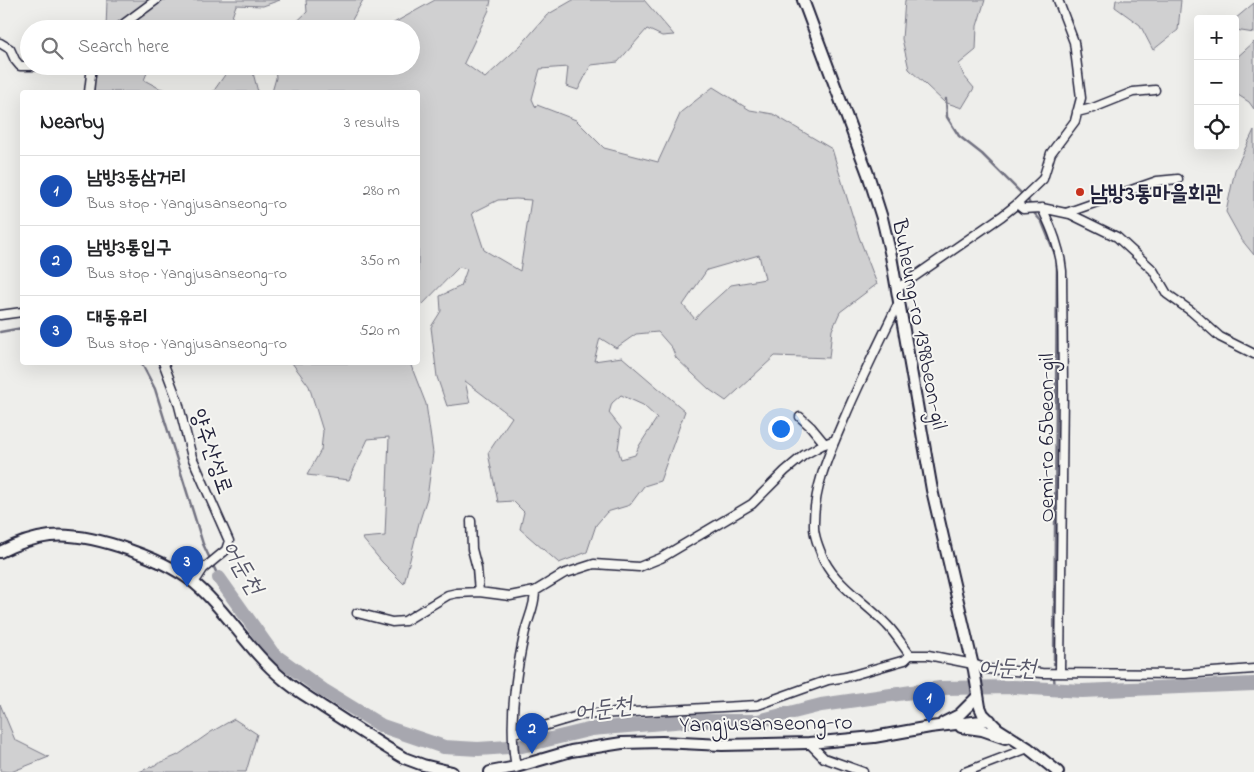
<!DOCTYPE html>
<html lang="en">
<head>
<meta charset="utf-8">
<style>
	body { margin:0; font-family:"Indie Flower","Poor Story",sans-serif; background:#f2f2f2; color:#202124 }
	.controls { position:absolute; right:15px; top:15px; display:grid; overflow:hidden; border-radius:5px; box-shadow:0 5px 20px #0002 }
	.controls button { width:45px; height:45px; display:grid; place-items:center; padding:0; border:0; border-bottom:1px solid #e0e0e0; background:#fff; color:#202124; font:25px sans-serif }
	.you { position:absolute; left:780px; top:428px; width:18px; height:18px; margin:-12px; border:4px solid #fff; border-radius:50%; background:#1a73e8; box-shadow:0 0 0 8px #1a73e833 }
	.badge { display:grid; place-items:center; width:32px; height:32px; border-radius:50%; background:#111827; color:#fff; font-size:16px; font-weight:700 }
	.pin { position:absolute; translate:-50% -41px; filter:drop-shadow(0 1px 2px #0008) }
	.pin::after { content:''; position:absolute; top:26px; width:18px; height:15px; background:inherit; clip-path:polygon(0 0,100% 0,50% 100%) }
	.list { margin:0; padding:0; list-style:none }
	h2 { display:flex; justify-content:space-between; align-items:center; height:65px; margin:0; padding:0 20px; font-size:21px }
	h2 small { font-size:16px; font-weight:400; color:#757577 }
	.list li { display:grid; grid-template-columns:32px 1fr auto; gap:15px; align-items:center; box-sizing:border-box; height:70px; padding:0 20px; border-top:1px solid #e0e0e0 }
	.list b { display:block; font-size:19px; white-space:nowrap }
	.list p { margin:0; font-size:16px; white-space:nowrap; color:#757577 }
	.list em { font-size:16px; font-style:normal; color:#757577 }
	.icon { flex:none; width:28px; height:28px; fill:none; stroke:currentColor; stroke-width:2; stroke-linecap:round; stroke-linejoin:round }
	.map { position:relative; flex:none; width:1254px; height:772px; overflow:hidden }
	.search { position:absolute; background:#fff; box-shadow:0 5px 20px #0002; left:20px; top:20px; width:400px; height:55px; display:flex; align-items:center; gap:12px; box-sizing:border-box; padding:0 18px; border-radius:28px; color:#757577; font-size:19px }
	.panel { position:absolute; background:#fff; box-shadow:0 5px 20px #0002; left:20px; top:90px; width:400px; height:275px; border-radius:5px }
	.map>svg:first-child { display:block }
	.green { fill:#d0d0d1; stroke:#797986; fill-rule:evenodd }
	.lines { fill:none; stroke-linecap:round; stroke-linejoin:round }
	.stream { stroke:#727281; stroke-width:2.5 }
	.river { stroke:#a7a7af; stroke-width:14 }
	.street-casing { stroke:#22223b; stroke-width:11 }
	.secondary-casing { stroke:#22223b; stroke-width:14 }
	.street { stroke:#f6f6f2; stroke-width:8 }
	.secondary { stroke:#f6f6f2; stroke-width:10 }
	.poi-dot { fill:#c8321e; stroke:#f6f6f2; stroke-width:2 }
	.labels { text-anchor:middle; stroke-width:4; stroke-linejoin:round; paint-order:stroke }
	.poi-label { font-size:22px; font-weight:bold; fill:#22223b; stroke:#f6f6f2; text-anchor:start }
	.street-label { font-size:22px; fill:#22223b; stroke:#f6f6f2 }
	.water-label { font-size:24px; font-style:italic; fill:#575769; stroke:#f6f6f2 }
</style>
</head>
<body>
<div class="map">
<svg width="1254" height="772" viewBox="0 0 1254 772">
	<rect width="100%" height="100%" fill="#eeeeeb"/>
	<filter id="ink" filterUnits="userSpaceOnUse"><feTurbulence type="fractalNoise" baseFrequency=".02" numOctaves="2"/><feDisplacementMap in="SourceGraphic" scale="10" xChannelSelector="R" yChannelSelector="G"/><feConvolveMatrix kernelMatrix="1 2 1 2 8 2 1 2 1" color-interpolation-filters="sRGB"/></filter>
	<g filter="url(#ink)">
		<path class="green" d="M107,0H280L263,6L236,5L228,29H106Z
			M306,0H363L347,29H289L307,12Z
			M435,0H491L489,10L464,63L485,78L521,45L547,15L573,0H644L674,35L662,36L647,29L618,62L591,65L578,90L566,86L568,67L540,69L532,99L536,108L537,105L576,120L604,148L658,162L681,112L713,87L750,110L773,114L832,149L859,237L877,284L840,312L832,330L829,358L775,356L726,401L710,390L676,358L672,348L658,332L636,334L616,348L600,338L594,361L622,357L685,411L660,481L644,486L630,505L607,512L596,525L587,552L559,563L520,529L524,512L513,501L498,502L488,453L512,417L465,381L470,403L447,406L437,377L431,327L441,311L440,296L461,286L467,269L459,267L418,309V92H272L276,78L275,66H411V29H383ZM516,199L531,200L520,271L484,250L472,213L498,200ZM759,255L765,279L731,285L702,311L695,319L683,305L707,270ZM621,395L643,405L657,418L639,446L635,455L621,459L618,449L621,428L609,413L612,403Z
			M905,0H985L977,26L976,50L959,64L964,76L974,88L962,108L944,102L909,69L902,39Z
			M1116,0H1181L1178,30L1153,50L1140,25L1115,7Z
			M1254,3V33L1235,30V19Z
			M1254,42V109L1249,102L1235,93V59Z
			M95,66H150L144,80L159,88L173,92H94Z
			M231,66L252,69L258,92H213Z
			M1254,130V255L1241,239L1226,212L1235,170Z
			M292,363H410L426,404L433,453L427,498L419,523L404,584L382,562L362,538L385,536L389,437L368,439L349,480L307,475L321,450L323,431L309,386Z
			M0,704L15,740L49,757L11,772L0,771Z
			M234,719L257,734L246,772H139L178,755L211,732Z"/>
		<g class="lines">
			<path class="stream" d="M946,99L947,117L959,136L982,154L1028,200L1034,213L1042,222L1057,259L1054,664
				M0,332L22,328
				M141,362L155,389L203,544L219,578
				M1054,677L1055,689"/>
			<path class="river" d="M219,578L273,654L323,690L382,726L444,747L478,749L522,746L592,729L686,721H758L821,705L940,688L1015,687L1082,691L1254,684"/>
			<defs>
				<path id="street" d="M117,29L156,0
					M0,43L10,49L15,60L20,66H51
					M89,92L92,66
					M1077,112L1093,108L1133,92L1155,90
					M1017,204L1023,209L1042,208L1070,214L1117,237L1153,270L1167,294L1191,311L1220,337L1254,354
					M1042,208C1052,229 1060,248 1062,271L1063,389L1060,672
					M1066,213L1157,181L1178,179
					M898,288L1002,216L1017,204L1043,179L1051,153L1075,121L1081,98L1074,42L1058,0
					M899,302C880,341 861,379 844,419C829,454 813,488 814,527C814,537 820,551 824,560C838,587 866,603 887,625C896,634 902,645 910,655
					M0,315L22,312
					M163,362L178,402L192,457L229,541L226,550L203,569L194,583
					M800,417L811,427L825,444
					M471,521L472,549L477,568L479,592
					M357,613L392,622L405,621L448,595L457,593L479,592L510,596L535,591
					M513,733L544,726L581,715L758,705L828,680L846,677L905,660L910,655H928L973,664L987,669L1042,673L1185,674L1254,669
					M809,743L824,758L863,772
					M516,767C508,724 515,677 524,636C527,620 535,608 535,591L563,574L594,564L639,567L661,558L752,504L785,471L804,455L822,445L835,440
					M965,772L1028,748"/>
				<path id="secondary" d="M803,0L868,174L882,218L891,256L932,490L974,670L980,707L983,714L998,729L1028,748L1058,772
					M0,552C16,544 32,538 50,536C92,532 171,560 201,589C231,617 251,653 283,679C295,690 310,698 323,707C350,724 376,742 404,758L423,765L452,772
					M943,723L959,715L978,696
					M961,727L982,730L1005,738
					M490,772L516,767L571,751L622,743L662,742L722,745L809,743L874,737L930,727L990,720"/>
			</defs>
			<use href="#street" class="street-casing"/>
			<use href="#secondary" class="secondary-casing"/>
			<use href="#street" class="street"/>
			<use href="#secondary" class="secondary"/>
		</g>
	</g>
	<circle class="poi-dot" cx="1080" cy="192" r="5"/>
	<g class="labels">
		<g class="poi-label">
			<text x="1090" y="200">남방3통마을회관</text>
		</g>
		<g class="street-label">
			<text transform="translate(921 324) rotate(79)" y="8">Buheung-ro 1398beon-gil</text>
			<text transform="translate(1045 438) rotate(-90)" y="8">Oemi-ro 65beon-gil</text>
			<text transform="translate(213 451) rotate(71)" y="8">양주산성로</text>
			<text transform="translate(766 722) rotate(-1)" y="8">Yangjusanseong-ro</text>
		</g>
		<g class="water-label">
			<text transform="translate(243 567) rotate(59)" y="8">어둔천</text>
			<text transform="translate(1007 667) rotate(1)" y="8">어둔천</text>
			<text transform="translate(603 708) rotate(-8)" y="8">어둔천</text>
		</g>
	</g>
</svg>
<div class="controls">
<button>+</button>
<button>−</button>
<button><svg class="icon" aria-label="locate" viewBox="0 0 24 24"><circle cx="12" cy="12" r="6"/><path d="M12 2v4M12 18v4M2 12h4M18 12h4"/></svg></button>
</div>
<div class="you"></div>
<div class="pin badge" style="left:929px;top:723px;background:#1a4fb4">1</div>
<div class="pin badge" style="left:532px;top:754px;background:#1a4fb4">2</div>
<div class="pin badge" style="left:187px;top:587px;background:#1a4fb4">3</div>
<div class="search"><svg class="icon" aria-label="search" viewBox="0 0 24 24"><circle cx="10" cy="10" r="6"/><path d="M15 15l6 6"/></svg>Search here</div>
<section class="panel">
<h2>Nearby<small>3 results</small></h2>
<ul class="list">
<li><span class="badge" style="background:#1a4fb4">1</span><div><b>남방3동삼거리</b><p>Bus stop · Yangjusanseong-ro</p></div><em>280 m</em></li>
<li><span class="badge" style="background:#1a4fb4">2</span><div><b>남방3통입구</b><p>Bus stop · Yangjusanseong-ro</p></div><em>350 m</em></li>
<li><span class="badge" style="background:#1a4fb4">3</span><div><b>대동유리</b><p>Bus stop · Yangjusanseong-ro</p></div><em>520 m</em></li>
</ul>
</section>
</div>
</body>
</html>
